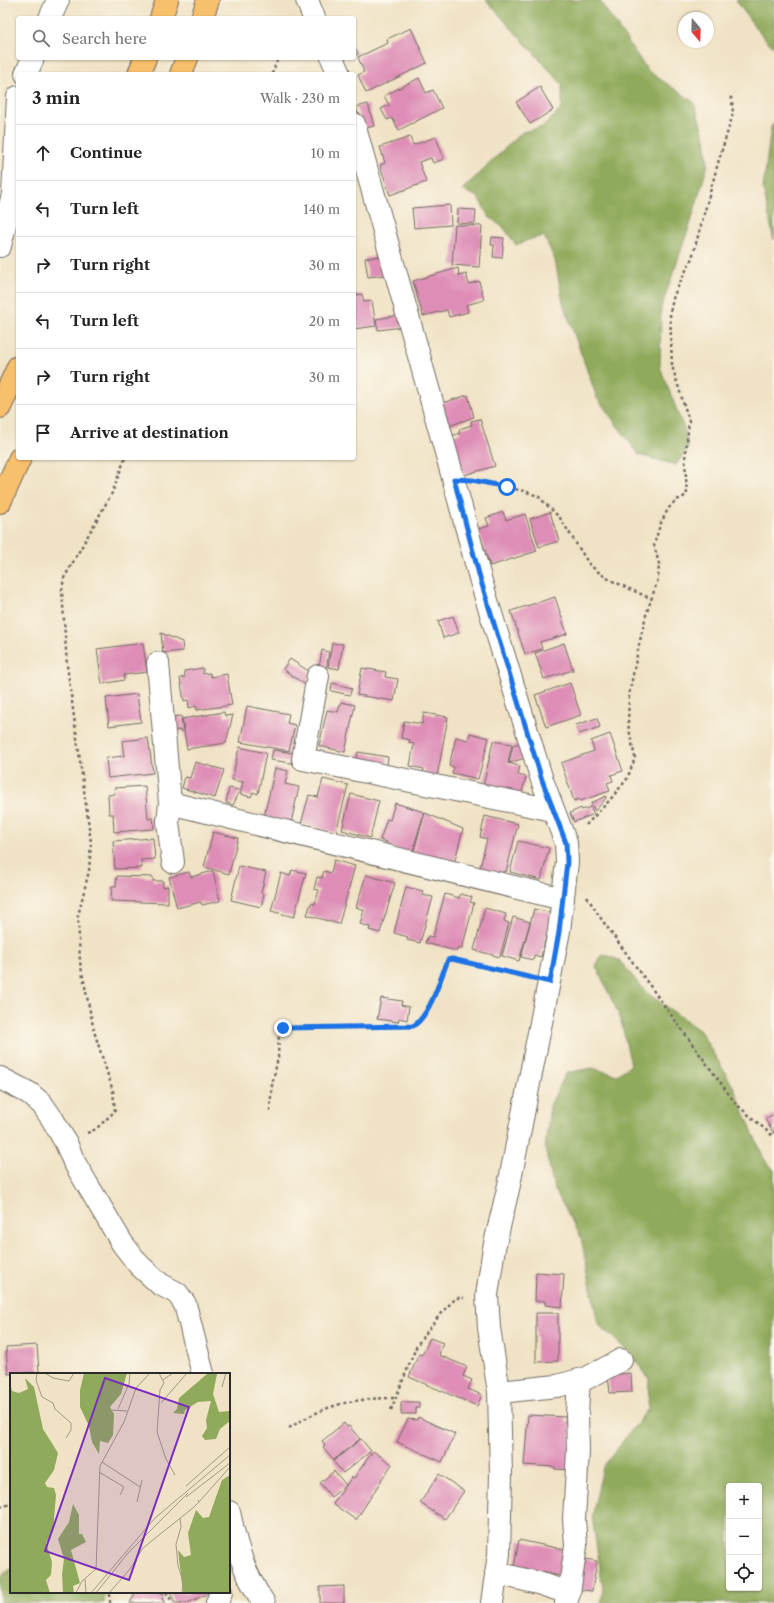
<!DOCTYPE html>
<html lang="en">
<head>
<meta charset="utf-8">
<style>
	body { margin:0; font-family:"Libre Caslon Text",serif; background:#f6f6f6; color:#222 }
	.controls { position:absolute; right:12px; bottom:12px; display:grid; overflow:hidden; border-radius:4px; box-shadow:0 1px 3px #0004 }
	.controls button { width:36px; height:36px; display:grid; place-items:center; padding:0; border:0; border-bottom:1px solid #e0e0e0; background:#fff; color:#222; font:20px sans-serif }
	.compass { position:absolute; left:678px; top:12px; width:36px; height:36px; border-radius:50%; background:#fff; box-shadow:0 1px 3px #0004; rotate:161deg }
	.stop { position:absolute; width:12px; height:12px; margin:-9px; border:3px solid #1a73e8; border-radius:50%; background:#fff }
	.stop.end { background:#1a73e8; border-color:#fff; box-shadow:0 1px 4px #0008 }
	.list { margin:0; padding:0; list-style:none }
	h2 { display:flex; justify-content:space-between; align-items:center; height:52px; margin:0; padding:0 16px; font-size:17px }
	h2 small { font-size:13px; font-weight:400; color:#767676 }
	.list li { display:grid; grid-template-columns:26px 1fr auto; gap:12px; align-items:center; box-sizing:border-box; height:56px; padding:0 16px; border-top:1px solid #e0e0e0 }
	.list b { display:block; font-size:15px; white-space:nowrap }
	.list em { font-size:13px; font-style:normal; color:#767676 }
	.icon { flex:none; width:22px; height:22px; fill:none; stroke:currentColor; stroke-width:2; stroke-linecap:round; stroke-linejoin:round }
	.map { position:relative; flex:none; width:774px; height:1603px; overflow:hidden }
	.search { position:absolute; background:#fff; box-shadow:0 1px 3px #0004; left:16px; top:16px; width:340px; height:44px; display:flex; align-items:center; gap:10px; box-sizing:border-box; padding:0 14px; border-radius:4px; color:#767676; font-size:15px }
	.panel { position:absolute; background:#fff; box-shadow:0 1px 3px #0004; left:16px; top:72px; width:340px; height:388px; border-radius:4px }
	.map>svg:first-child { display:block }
	.forest { fill:#90aa5c; stroke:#5e6a44; fill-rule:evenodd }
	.building { fill:#de8eb6 }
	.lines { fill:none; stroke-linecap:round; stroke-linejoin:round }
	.minor-casing { stroke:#706b61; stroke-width:24 }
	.highway-casing { stroke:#706b61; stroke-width:24 }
	.path { stroke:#706b61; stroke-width:2.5; stroke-dasharray:3 3; stroke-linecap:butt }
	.minor { stroke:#fff; stroke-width:22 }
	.highway { stroke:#f8bf6c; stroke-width:22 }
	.route { stroke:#1a73e8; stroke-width:5 }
	.inset-road { fill:none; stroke:#a19987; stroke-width:1 }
	.view { fill:#7b2cbf; fill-opacity:0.15; stroke:#7b2cbf; stroke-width:2 }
	.inset-edge { fill:none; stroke:#2b2b2b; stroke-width:2 }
</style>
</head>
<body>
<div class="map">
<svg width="774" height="1603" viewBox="0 0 774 1603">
	<rect width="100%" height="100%" fill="#fbf7ec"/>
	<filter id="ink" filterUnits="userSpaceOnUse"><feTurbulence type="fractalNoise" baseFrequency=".025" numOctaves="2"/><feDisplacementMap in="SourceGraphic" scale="8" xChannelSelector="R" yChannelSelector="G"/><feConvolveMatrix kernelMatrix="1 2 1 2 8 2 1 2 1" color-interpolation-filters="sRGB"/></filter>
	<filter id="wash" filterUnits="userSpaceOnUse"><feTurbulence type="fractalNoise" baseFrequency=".012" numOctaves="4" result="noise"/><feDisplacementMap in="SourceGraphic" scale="16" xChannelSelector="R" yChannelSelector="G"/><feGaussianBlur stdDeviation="0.9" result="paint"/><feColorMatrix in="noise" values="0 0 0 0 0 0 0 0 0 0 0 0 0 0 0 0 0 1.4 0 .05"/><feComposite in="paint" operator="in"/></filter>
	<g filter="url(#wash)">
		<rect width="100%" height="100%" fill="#f0e2c4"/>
		<path class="forest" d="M486,0H599L648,71L694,102L705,139L708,164L691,222L661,308L660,367L685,431L688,448L676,465L639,455L597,398L563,303L555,260L544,236L531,239L516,245L504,228L489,217L478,197L462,190L522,132L543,127L562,108V84Z
			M736,0H774V48L757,30Z
			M774,123V240L763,189L771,127Z
			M602,954L619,960L646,992L700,1031L733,1086L764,1159L774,1170V1603H601L603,1588L592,1517L603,1467L648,1409L649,1379L632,1355L598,1324L581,1237L554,1189L545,1148L550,1106L566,1073L592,1068L617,1075L631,1065L620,1017L596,966ZM729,1486H759V1588H729Z
			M11,1569V1592H105L104,1603H0V1577Z"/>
		<g id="blocks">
			<path class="building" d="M411,28L427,63L366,93L358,75L364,72L358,57L388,43L387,39Z
				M354,45L358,54L354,56Z
				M419,78L426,93L433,90L442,108L399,130L392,118L387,120L381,109L389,105L384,96Z
				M540,87L553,110L530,124L516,102Z
				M368,104L374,126L362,129L356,107Z
				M410,137L413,145L436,137L444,159L433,163L431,158L419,162L426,182L390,195L380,165L385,163L380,147Z
				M450,205L451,225L414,228L412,208Z
				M458,209L476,210L475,224L457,223Z
				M455,225L482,226L479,267L452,265Z
				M492,237L504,238L502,258L493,257L494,245H491Z
				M382,256L385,275L368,277L365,258Z
				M458,268L459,276L466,274L469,284L479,281L484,300L466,305L468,312L449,317L447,310L423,316L413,281Z
				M362,294L364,302L372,301L376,326L354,329V295Z
				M401,315L403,327L378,330L376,319Z
				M468,395L474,417L446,427L439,404Z
				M480,419L495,466L464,475L451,436L460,433L459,429L472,425L471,421Z
				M503,512L506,520L525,514L537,551L490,566L478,529L489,526L486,518Z
				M550,512L559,541L539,547L530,519Z
				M555,597L567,634L540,642L542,649L525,654L511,611Z
				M453,616L459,633L443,638L438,621Z
				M161,633L182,642L183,651L163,653Z
				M143,643L147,672L124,675V680L102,684L97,649Z
				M332,643L343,644L339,669L328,667Z
				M564,643L573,670L544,679L535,653Z
				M322,650L329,652L326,670L319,668Z
				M290,659L310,672L307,686L283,669Z
				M203,668V674L210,673L211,677L227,674L232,705L197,710L196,706L189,708L188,700L184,701L180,678L185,677L184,671Z
				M362,668L386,672L385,677L398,679L394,701L357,695Z
				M332,683L352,688L350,695L331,691Z
				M570,683L581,715L546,727L535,695Z
				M137,694L141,722L109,726L106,698Z
				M341,702L355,705L345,752L319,746L327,710L338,712Z
				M247,706L289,714L287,723L295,725L289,751L240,742Z
				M224,712L225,716L233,715L226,743L187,749L182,719Z
				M424,713L448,717L437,777L423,774L424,769L410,766L414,744L409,743L410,740L401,738L404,721L422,724Z
				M181,716L183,731L180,732V730L170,731L169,717Z
				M597,718L600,727L579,734L576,725Z
				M470,733L489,738L478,779L452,773L454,767L449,766L456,737L468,740Z
				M610,734L623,771L611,775L613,781L607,783L610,791L580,801L579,799L574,801L561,763L594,751L591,741Z
				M148,738L153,773L108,778L106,758L124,756L122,741Z
				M493,741L512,744L508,763L520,766L518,775L526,777L520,799L483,787Z
				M520,743L525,758L509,763L513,745Z
				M239,747L266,753L258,794L253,792L251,797L240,794L243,782L232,780Z
				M273,750L293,753L291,763L271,760Z
				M358,752L388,757L386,771L355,766Z
				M195,762L224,770L215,798L182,788L185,777L190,778Z
				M275,768L288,771L285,784L299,787L291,823L264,817Z
				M323,779L348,785L336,833L301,824L309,795L318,797Z
				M145,786L148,819L153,818L154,829L114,832L113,814H109L108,795L115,794L114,788Z
				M229,788L239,790L238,795L233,805L226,803Z
				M351,794L379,801L370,838L342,830Z
				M606,796V798L595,811L591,803Z
				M395,803L424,812L412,854L386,846L387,842L380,840L387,819L390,820Z
				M591,807L594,814L574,822L570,813L581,808L582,810Z
				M425,813L463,829L454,864L413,853Z
				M485,816L518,824L506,872L503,871L502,874L480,868L487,839L480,837Z
				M213,832L238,838L229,874L204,867Z
				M153,838L155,859L141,860L142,868L115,869L113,841Z
				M518,841L549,848L541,880L510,872Z
				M334,860L355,866L339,924L307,915L311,903L315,904L319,890L314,889L317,877L322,878L324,871L331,873Z
				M239,866L266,872L261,893L264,894L261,907L231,900Z
				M292,870L306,873L294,917L271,911L281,873L290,876Z
				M213,871L220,901L202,905L201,902L177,908L169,877L189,872L191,877Z
				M366,875L395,883L380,933L369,930L370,927L360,924L364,910L356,907Z
				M117,876L153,877V881H163V887L168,886V903L111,901L112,886H116Z
				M406,887L423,891L422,895L433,897L420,943L407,940L408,937L394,933Z
				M445,894L459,898L461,894L472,897L470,902L474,903L462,949L458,948L457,951L425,943L428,936L433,937Z
				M485,908L506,914L504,921L509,923L500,957L474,950Z
				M534,909L552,913L541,957L534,955L533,960L521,957Z
				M513,917L530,922L519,961L502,956Z
				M381,998L402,1001L401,1005L409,1007L407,1020L399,1018L398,1022L377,1019Z
				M774,1114V1134L765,1119Z
				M536,1272L564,1274L562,1307L545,1305V1301H535Z
				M536,1313H558V1361L536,1362Z
				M430,1338L443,1343L439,1355L467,1367L463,1376L472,1380L468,1389L482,1395L477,1406L409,1377L419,1354L422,1355Z
				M37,1345L39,1372L8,1374L6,1347Z
				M631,1373L632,1392L610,1393L608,1375Z
				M401,1402H419V1408H416V1414H401Z
				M528,1415L566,1417L565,1422L571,1423L570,1470L555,1469V1467L524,1465Z
				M418,1417L455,1434L442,1462L397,1442L408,1419L417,1420Z
				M344,1423L347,1427L349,1426L360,1439L334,1460L323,1447L325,1445L322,1441Z
				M361,1439L371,1451L343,1473L333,1461Z
				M373,1451L392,1464L356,1520L333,1504L352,1477L354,1478Z
				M334,1471L346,1485L331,1497L320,1483Z
				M439,1474L464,1491L445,1519L420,1503Z
				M519,1540L566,1550L561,1576L514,1567Z
				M580,1558L597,1561L592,1591L575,1589Z
				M344,1586V1603H320V1587Z
				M138,1592H158L164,1594L162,1600L166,1602L165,1603H130L135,1593Z
				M170,1592H211L188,1603H175Z"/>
		</g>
	</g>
	<g filter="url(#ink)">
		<use href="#blocks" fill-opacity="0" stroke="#706b61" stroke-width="1"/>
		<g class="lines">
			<defs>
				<path id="minor" d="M307,0L314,18
					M50,18L58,0
					M332,58L339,74
					M26,74L33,58
					M354,124L449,463L480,578L542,780L566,843L567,862L559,931L509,1185L494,1248L487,1295L489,1328L499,1392L501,1474L499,1554L492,1603
					M0,246L13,194L18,97
					M158,663L170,803L168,822L173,862
					M318,676L303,759L553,810
					M170,803L563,899
					M0,1078L29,1093L42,1104L53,1120L66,1143L74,1162L122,1243L139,1265L160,1284L177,1293L185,1304L203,1374
					M499,1392L557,1386L587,1378L621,1360
					M229,1512C236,1546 244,1574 264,1603
					M496,1573L538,1583L569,1593
					M217,1603L221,1592
					M566,1603L569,1593L576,1546L574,1519L578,1451L577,1414L579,1380"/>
				<path id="highway" d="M161,18L167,0
					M202,18L208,0
					M139,74L145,58
					M181,74L187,58
					M0,407L18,367
					M0,502L20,458"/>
			</defs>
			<use href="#minor" class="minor-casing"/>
			<use href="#highway" class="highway-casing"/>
			<path class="path" d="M272,74L278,58
				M480,482L524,491L538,496L560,518L589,564L597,571L610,580L652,599
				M586,825L609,801L627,779L635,758L628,724L629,695L639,645L646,615L658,579L659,564L654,545L660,525L668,509L675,501L687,495L685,460L689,421L672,366L670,312L674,295L692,258L718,163L733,114L732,100L729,94
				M587,897L602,920L736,1104L774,1137
				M270,1111L272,1085L278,1058L279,1030L283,1028L413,1026C430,1016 440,979 448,960L452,959L526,976
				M87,1133L96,1129L115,1111L113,1091L94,1031L80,962L78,916L89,871L91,842L67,665L62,590L64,578L112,493L125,458
				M391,1410L417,1345L441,1313L456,1298H464
				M289,1428C301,1421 314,1413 328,1408C350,1400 372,1398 396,1398
				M0,1507L11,1504
				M166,1592L173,1603
				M110,1603V1592"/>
			<use href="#minor" class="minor"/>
			<use href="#highway" class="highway"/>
		</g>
	</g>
	<g class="lines" filter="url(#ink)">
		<path class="route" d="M283,1028L413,1026C430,1016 440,979 448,960L452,959L550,982L559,932L567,862L566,843L542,780L480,578L454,479L472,480L507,487"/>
	</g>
	<g transform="translate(10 1373)">
		<rect width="220" height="220" fill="#f0e2c4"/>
		<path d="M74,0H117L111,21L100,34L104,41L103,62L98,70L90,68L89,81L82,69L79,53L70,34V17ZM197,1H207L203,21L209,39L220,38V48L210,56L206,66L195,67L192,63L197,55L196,47L201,28L188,29L175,37L174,41L163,40L167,36L169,25ZM15,5L24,14L33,56L48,80L44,97L35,110L37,114L44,115L46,122L43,158L36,170L42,189L41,202L36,207L40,220H0V9L2,18L9,20L18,16ZM220,102V220H173L168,177L174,184L181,182L178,160L186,137L193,145L199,144L212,107ZM63,131L69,142V161H72L76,169L61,177L70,210L63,213L64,220H53L52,201L54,186L48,166L59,149Z" fill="#90aa5c"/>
		<path class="inset-road" d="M27,0L26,7L32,24L43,30L45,36L61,50V57L56,65M35,0L43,5L59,8L64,0M149,0L154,10L150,17L147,59L156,86L165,102M153,7L163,0M212,14L216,0M151,30L177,0M108,36L119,11L120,0M102,37L117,38M92,89L130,114M89,99L114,114L110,122M176,113L220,74M176,124L220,90M127,129L132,107M189,129L220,94M170,145L171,154L166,171L168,193L173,208L172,220M75,206L76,220M66,220L72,208L86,196L90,93L114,49L126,15L140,0M81,220L145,145L220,82M86,220L118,180L178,120M99,220L120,196L133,175L184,134L189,129L188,127M118,220H137"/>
		<path class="view" d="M95,5L179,34L119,207L35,178Z"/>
		<rect width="220" height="220" class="inset-edge"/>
	</g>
</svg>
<div class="controls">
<button>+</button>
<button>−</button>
<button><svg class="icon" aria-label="locate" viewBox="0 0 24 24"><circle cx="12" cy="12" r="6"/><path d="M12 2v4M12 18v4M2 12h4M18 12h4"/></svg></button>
</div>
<svg class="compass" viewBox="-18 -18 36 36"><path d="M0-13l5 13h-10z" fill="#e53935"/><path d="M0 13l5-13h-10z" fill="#767676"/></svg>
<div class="stop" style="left:507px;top:487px"></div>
<div class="stop end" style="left:283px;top:1028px"></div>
<div class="search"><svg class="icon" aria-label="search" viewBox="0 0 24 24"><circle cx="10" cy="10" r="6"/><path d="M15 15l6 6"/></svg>Search here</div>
<section class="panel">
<h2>3 min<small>Walk · 230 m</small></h2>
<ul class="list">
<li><svg class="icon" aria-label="ahead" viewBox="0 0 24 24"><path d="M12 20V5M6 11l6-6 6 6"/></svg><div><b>Continue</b></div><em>10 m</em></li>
<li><svg class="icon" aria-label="left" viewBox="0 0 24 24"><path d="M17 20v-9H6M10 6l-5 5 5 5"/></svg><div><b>Turn left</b></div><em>140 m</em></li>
<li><svg class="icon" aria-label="right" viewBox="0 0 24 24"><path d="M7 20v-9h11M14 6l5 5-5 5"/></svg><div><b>Turn right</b></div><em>30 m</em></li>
<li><svg class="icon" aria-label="left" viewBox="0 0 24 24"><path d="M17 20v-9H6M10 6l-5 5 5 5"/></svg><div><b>Turn left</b></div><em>20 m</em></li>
<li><svg class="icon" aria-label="right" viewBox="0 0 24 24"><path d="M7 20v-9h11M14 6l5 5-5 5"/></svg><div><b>Turn right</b></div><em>30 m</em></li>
<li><svg class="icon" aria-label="arrive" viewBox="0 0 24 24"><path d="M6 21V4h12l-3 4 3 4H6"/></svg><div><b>Arrive at destination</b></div></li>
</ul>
</section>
</div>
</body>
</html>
